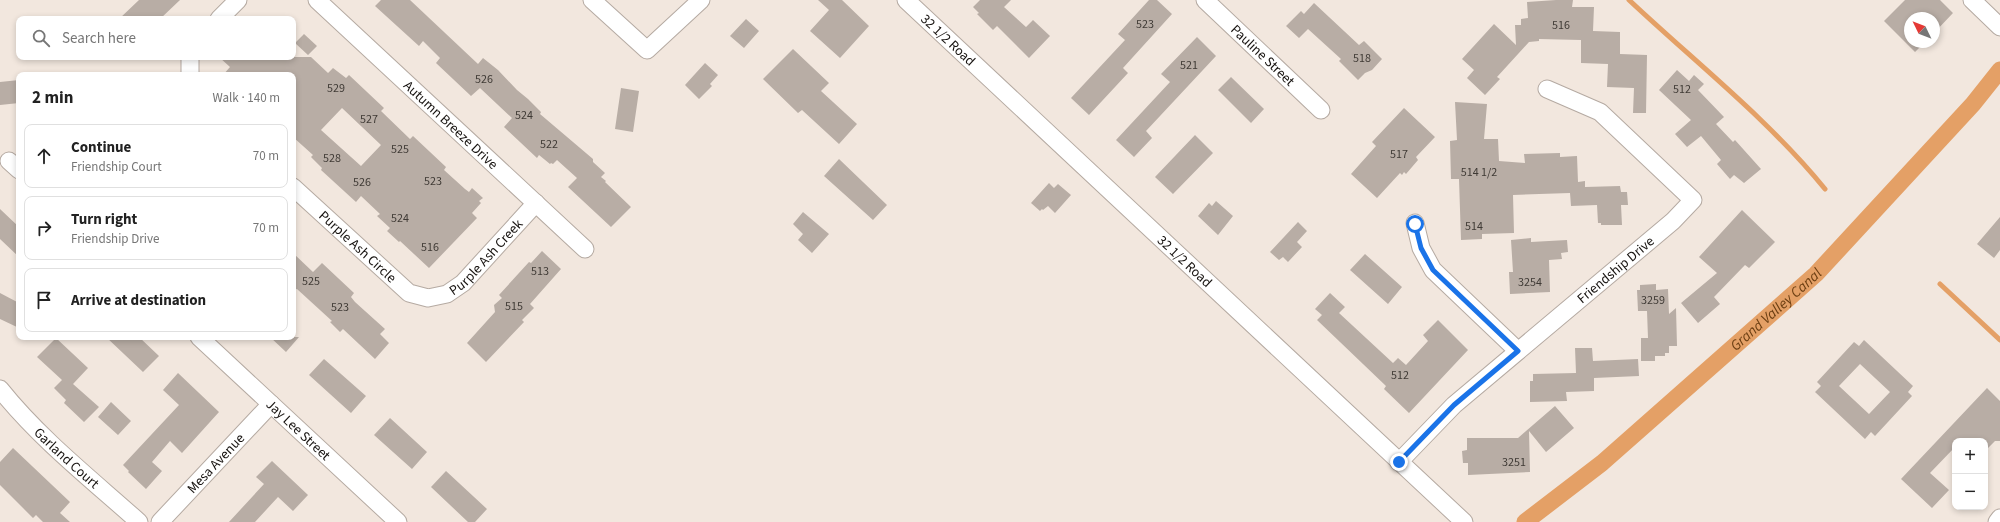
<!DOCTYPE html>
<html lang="en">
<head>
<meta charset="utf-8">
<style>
	body { margin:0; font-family:"Source Sans 3",sans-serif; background:#f6f6f6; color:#222 }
	.controls { position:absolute; right:12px; bottom:12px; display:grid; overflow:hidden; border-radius:8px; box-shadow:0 2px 6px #0003 }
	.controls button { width:36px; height:36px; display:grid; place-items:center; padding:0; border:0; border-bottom:1px solid #e0e0e0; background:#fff; color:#222; font:20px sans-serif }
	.compass { position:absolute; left:1904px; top:12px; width:36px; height:36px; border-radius:50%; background:#fff; box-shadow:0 2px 6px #0003; rotate:313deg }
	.stop { position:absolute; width:12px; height:12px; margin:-9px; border:3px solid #1a73e8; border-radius:50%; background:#fff }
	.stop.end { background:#1a73e8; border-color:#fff; box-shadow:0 1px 4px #0008 }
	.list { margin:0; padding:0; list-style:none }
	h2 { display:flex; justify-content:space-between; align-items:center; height:52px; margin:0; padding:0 16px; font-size:17px }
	h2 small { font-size:13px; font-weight:400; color:#767676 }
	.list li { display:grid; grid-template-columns:26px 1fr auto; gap:12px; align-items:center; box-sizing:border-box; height:64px; margin:0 8px 8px; padding:0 8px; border:1px solid #e0e0e0; border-radius:8px }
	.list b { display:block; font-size:15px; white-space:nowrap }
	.list p { margin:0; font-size:13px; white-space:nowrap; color:#767676 }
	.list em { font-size:13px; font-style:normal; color:#767676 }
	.icon { flex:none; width:22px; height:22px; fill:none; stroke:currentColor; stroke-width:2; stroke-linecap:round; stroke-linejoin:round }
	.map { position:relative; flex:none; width:2000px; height:522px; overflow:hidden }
	.search { position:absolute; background:#fff; box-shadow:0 2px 6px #0003; left:16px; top:16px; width:280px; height:44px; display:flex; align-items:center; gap:10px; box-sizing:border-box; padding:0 14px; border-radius:8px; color:#767676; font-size:15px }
	.panel { position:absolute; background:#fff; box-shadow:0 2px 6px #0003; left:16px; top:72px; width:280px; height:268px; border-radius:8px }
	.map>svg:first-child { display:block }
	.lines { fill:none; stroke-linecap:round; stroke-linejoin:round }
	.stream { stroke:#e4a066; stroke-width:5 }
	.canal { stroke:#e4a066; stroke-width:17 }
	.building { fill:#b8ada5; fill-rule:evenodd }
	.minor-casing { stroke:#b5aaa2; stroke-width:19 }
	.minor { stroke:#fff; stroke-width:17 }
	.route { stroke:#1a73e8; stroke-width:5 }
	.labels { text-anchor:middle; stroke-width:3; stroke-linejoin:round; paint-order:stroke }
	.number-label { font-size:12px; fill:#3f3a35 }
	.street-label { font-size:14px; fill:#171310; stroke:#f2e7de }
	.water-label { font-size:15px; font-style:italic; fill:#6c3f13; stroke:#f2e7de }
</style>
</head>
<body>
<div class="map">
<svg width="2000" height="522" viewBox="0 0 2000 522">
	<rect width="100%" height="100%" fill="#f2e7de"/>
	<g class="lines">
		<path class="stream" d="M1629,0C1695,62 1768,119 1825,189
			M1940,284L2000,340"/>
		<path class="canal" id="s1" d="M1525,522L1602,463L1816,274L1973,104L2000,70"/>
	</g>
	<path class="building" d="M139,0H180L160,19H119Z
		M381,0H410L478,64L483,58L498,70L517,90L528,99L541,112L540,114L593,159V162L605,173L601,177L606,181L605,182L631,207L611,227L568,187L577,178L557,160L553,164L551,163L550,164L539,155L537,158L504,127L512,118L480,88L471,96L436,63L440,58L423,41L419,46L375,6Z
		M818,0H842L869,26L840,58L810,31L829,10Z
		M980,0H1011L1004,7L1026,27L1033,20L1050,36L1029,58L997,26L993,30L977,14L979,13L973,7Z
		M1149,0H1157L1172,14L1123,68L1128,73L1089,115L1071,98L1125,40L1118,34Z
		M1556,0H1573L1572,7H1594L1593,31L1620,32V54L1647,55L1646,113H1633L1634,88L1607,87L1608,64L1581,63V40L1539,39V41L1529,42L1497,77L1500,79L1485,95L1467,78L1474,70L1462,59L1494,24L1516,45L1515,25H1521V19L1528,18L1527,2Z
		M1905,0H1940L1953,13L1934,33V18H1910V42H1925L1915,52L1884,21Z
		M1314,3L1359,45L1364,41L1382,59L1372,70L1365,73L1358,80L1339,61L1341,59L1308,29L1299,38L1286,26L1301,11L1304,14Z
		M746,19L759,31L744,48L730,36Z
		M304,34L317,46L308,55L295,43Z
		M1197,37L1216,56L1146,131L1152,138L1134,157L1116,140L1170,82L1161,74Z
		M793,49L829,83L821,91L857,124L839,144L802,110L798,113L763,79Z
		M219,57H311L328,73L333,68L346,78L349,75L384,108L381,111L410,139L413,136L446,167L444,170L465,189L469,192L472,188L483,198L479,201L481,203L472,213L477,218L429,268L400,241L399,242L387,231L390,228L377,216L380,214L361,196L356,202L321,170L322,168L311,157L313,155L293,137V75H223L230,67ZM342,108L381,145L361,166L321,130Z
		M705,63L718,75L710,84L712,86L699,99L685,85Z
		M1677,70L1689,81L1694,75L1704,84L1698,90L1724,117L1716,124L1733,142L1735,140L1761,169L1744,183L1734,175L1730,179L1717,164L1721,160L1701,136L1687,147L1675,134L1691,120L1659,90Z
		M1231,77L1264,109L1251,123L1218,90Z
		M19,80V103L0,105V82Z
		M621,88L639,91L633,132L615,129Z
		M1455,102L1487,104L1484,139H1498L1499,161L1525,163L1524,154L1560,153V157L1577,156L1578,182L1585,181V187L1620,186L1621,192H1627L1628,205H1621L1622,225H1601V223H1598L1597,205L1571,206L1570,193L1513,195L1514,233L1482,234V239L1461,240L1459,179H1451L1450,141L1457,140Z
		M1404,108L1435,137L1416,157L1418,160L1406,174L1404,172L1402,175L1400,173L1377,198L1351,174L1376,146L1372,142Z
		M1195,135L1213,153L1173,194L1155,177Z
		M839,159L887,205L873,220L824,176Z
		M1049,183L1054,188L1058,184L1071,195L1055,213L1048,206L1043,210L1042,209L1040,211L1031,203Z
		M1216,201L1233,216L1218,235L1198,216L1209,203L1212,206Z
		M0,209L19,227V257L0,239Z
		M1742,210L1775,242L1749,268L1745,265L1714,297L1720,304L1698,323L1681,303L1717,273L1699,257Z
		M803,212L829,234L812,253L798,240L803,234L793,224Z
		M2000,217V250L1994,258L1977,244Z
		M1298,222L1307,231L1297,242L1302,247L1288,262L1283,257L1279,260L1270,252Z
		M1531,238V242L1567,240L1568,252L1561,253L1562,259L1549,260L1550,292L1510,294L1509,272H1513L1511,240Z
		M542,251L561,269L530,304L534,308L522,320L524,322L486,362L467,343L495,312L494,305L502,298L499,295L529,262L531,263Z
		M293,253L313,272L322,263L354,293L351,297L355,302L385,329L380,334L389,343L375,359L343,329L340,332L330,322L332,321L297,289L293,290Z
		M1365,254L1402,287L1388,304L1350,270Z
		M1656,284V290L1668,289L1669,314L1676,308L1677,346H1669V353H1665V356H1655V361H1641V338H1648L1647,311H1638L1637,290H1640V285Z
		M0,293L19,303V328L0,319Z
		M1330,293L1345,307L1339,313L1393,363L1398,358L1406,365L1428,341L1423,335L1438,320L1468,350L1409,413L1384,389L1386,386L1317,320L1322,315L1315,309Z
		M106,337H139L159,356L143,372Z
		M270,337H299L286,352Z
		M56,338L88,368L73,384L99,407L84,422L64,403L66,400L54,388L62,380L37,357Z
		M1864,340L1913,386L1908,392L1912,396L1875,436L1871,432L1865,439L1815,392L1821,386L1817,382L1854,342L1859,346ZM1860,364L1890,392L1869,414L1839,386Z
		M1575,348H1592L1593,361L1638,359L1639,376L1594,378V391L1566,392L1567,401L1530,402V381H1533V374L1576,373Z
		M324,359L366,396L351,413L309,375Z
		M178,373L219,412L182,453L170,441L152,462L162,471L146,489L128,472L129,471L123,465L179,405L163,390Z
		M1987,388L2000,401V441H1995L1985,451V441H1955V447L1930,473L1949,490L1932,508L1901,479Z
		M111,402L131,421L118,435L98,417Z
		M1555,406L1574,428L1546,452L1529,431L1530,472L1468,475V463H1463L1462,451L1467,450V438H1518Z
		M390,418L427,452L412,469L374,435Z
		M13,448L70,502L60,513L70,522H43L36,515L33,518L0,485V462Z
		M272,461L308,495L293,511L278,497L255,522H229L264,484L256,477Z
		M446,471L487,509L475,522H468L431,487Z"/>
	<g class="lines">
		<defs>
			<g id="minor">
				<path id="s2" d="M317,0L585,249"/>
				<path d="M592,0L647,50L701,0"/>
				<path id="s3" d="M906,0L1464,522"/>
				<path id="s4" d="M1205,0L1321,110"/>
				<path d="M1972,0L2000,27"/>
				<path d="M219,19L238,0"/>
				<path d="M190,57V75"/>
				<path d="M9,161L19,170"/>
				<path id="s5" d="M293,187L409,293L428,298L447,294L463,283L536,203"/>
				<path d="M1415,223L1421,248L1433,270L1518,351"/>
				<path id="s6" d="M199,337L398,522"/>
				<path id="s7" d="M0,389C40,439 91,479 139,522"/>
				<path id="s8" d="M1399,462L1454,405L1673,221L1693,200L1600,112L1547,89"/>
				<path id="s9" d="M160,522L271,404"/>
				<path d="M1997,522L2000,518"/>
			</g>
		</defs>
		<use href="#minor" class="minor-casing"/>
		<use href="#minor" class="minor"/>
	</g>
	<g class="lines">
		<path class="route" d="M1399,462L1454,405L1518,351L1433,270L1421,248L1415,224"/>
	</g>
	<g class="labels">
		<g class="number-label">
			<text x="1145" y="28">523</text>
			<text x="1561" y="29">516</text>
			<text x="1362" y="62">518</text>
			<text x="1189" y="69">521</text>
			<text x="484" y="83">526</text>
			<text x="336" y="92">529</text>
			<text x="1682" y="93">512</text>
			<text x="524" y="119">524</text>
			<text x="369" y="123">527</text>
			<text x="549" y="148">522</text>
			<text x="400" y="153">525</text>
			<text x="1399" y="158">517</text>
			<text x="332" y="162">528</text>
			<text x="1479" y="176">514 1/2</text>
			<text x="433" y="185">523</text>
			<text x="362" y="186">526</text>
			<text x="400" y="222">524</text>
			<text x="1474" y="230">514</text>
			<text x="430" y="251">516</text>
			<text x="540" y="275">513</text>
			<text x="311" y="285">525</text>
			<text x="1530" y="286">3254</text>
			<text x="1653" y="304">3259</text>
			<text x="514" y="310">515</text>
			<text x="340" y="311">523</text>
			<text x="1400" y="379">512</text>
			<text x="1514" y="466">3251</text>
		</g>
		<g class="street-label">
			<text dy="5" stroke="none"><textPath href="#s3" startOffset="58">32 1/2 Road</textPath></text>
			<text dy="5" stroke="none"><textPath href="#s4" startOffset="80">Pauline Street</textPath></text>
			<text dy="5" stroke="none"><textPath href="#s2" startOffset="183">Autumn Breeze Drive</textPath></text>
			<text dy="5" stroke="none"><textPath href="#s5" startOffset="88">Purple Ash Circle</textPath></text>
			<text dy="5" stroke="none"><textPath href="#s5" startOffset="250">Purple Ash Creek</textPath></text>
			<text dy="5" stroke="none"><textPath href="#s3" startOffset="382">32 1/2 Road</textPath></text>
			<text dy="5" stroke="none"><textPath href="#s8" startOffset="290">Friendship Drive</textPath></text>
			<text dy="5" stroke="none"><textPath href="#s6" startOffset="136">Jay Lee Street</textPath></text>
			<text dy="5" stroke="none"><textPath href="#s7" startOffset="96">Garland Court</textPath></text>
			<text dy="5" stroke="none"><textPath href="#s9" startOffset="81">Mesa Avenue</textPath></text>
		</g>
		<g class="water-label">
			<text dy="5" stroke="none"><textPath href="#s1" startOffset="329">Grand Valley Canal</textPath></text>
		</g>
	</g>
</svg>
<div class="controls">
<button>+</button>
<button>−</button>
</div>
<svg class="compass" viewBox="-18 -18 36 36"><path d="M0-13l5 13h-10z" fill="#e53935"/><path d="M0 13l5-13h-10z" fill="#767676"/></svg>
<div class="stop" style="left:1415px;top:224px"></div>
<div class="stop end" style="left:1399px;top:462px"></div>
<div class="search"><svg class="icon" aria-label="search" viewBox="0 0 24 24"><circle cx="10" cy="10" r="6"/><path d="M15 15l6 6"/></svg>Search here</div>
<section class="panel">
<h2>2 min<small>Walk · 140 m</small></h2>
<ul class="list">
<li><svg class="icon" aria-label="ahead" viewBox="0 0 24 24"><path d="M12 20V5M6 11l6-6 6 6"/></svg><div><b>Continue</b><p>Friendship Court</p></div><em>70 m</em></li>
<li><svg class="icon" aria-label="right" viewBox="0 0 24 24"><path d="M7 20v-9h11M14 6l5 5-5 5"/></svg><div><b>Turn right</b><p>Friendship Drive</p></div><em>70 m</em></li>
<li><svg class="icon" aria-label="arrive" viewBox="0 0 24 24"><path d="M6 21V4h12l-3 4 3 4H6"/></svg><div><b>Arrive at destination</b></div></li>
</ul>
</section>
</div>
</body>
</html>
